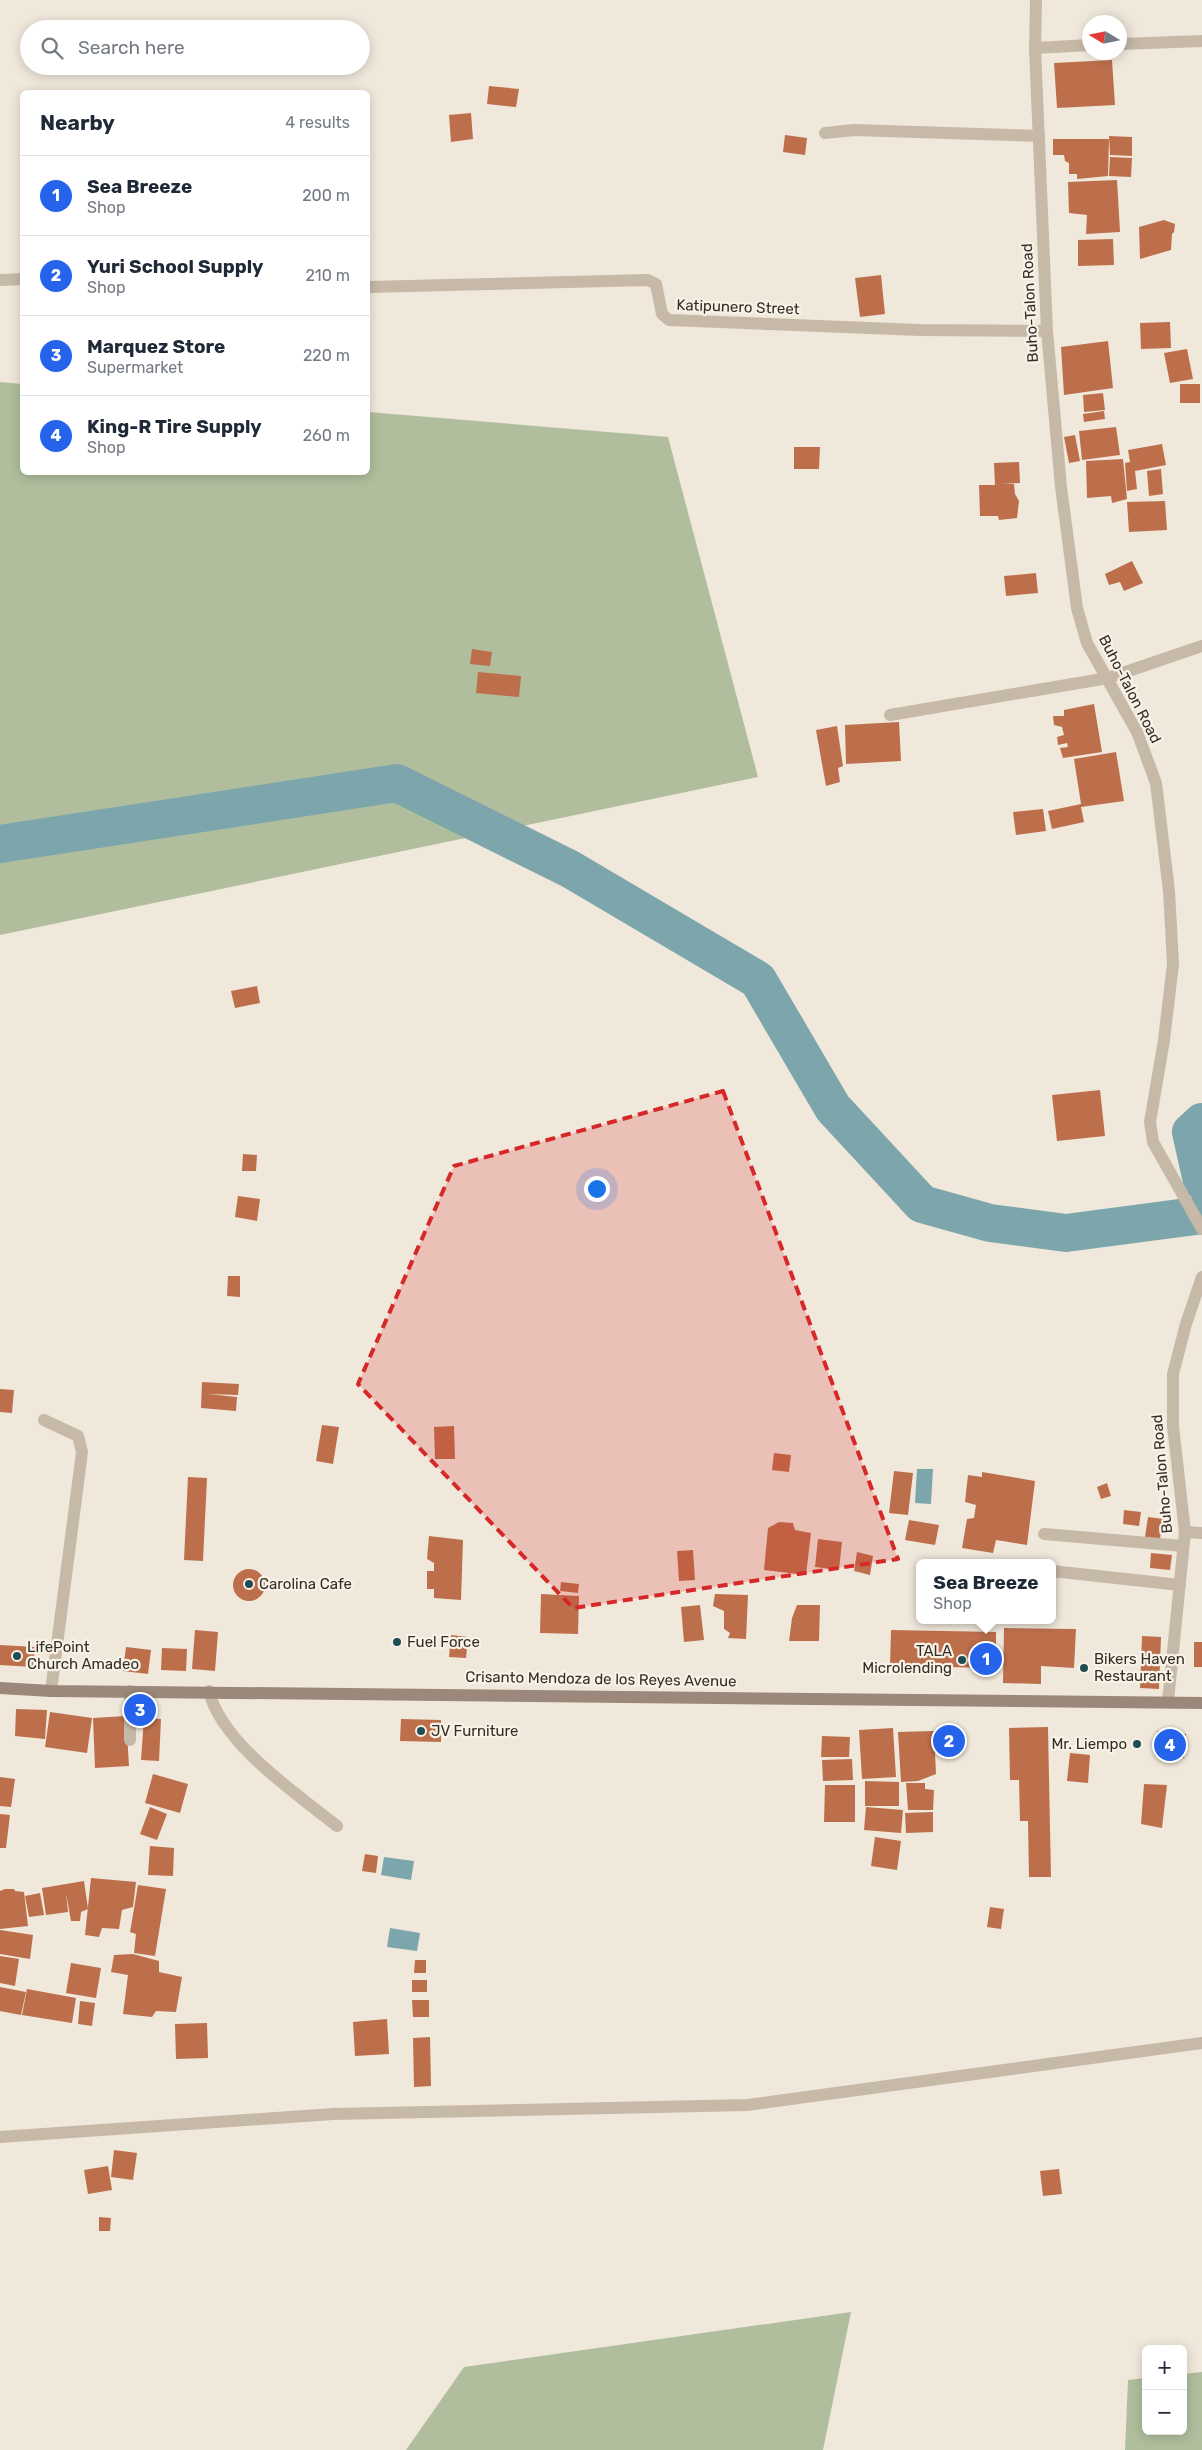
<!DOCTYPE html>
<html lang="en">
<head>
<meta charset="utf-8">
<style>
	body { margin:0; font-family:Rubik,sans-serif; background:#f2f2f3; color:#1f2937 }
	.controls { position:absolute; right:15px; bottom:15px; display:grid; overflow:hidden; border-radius:8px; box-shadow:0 2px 12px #0003 }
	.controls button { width:45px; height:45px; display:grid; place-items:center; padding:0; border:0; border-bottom:1px solid #e0e1e3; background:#fff; color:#1f2937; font:25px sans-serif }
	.compass { position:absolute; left:1082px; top:15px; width:45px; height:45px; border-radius:50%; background:#fff; box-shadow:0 2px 12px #0003; rotate:280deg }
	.you { position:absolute; left:596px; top:1188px; width:18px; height:18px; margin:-12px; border:4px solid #fff; border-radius:50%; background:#1a73e8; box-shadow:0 0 0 8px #1a73e833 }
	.badge { display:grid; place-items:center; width:32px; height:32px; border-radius:50%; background:#2563eb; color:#fff; font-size:16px; font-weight:700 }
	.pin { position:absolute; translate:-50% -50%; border:2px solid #fff; box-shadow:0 1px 5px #0006 }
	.popup { position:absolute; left:916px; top:1559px; width:140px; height:65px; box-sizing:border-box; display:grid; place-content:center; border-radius:8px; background:#fff; filter:drop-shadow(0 1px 4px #0005); font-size:16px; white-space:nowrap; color:#747a83 }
	.popup b { font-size:19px; color:#1f2937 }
	.popup::after { content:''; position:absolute; left:50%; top:100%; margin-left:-10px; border:10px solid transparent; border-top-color:#fff }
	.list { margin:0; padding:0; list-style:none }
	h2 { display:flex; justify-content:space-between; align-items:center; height:65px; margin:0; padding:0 20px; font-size:21px }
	h2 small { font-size:16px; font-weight:400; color:#747a83 }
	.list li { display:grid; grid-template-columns:32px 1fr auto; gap:15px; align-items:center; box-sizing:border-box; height:80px; padding:0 20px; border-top:1px solid #e0e1e3 }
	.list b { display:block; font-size:19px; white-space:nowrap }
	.list p { margin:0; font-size:16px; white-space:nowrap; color:#747a83 }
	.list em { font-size:16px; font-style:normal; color:#747a83 }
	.icon { flex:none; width:28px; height:28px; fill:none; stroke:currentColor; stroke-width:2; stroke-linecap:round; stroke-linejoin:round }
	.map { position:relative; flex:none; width:1202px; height:2450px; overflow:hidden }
	.search { position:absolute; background:#fff; box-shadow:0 2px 12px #0003; left:20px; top:20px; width:350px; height:55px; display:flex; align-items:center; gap:12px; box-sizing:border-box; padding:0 18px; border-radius:28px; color:#747a83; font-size:19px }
	.panel { position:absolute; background:#fff; box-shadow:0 2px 12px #0003; left:20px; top:90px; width:350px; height:385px; border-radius:8px }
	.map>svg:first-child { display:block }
	.green { fill:#b0be9d }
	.water { fill:#7ca6ab }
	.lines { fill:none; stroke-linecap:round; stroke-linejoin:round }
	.river { stroke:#7ca6ab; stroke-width:38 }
	.building { fill:#bd6f4c }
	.service { stroke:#c7b9a8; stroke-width:12 }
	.minor { stroke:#c7b9a8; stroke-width:12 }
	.tertiary { stroke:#c7b9a8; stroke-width:12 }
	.secondary { stroke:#9b887a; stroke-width:12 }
	.marked { fill:#d62828; fill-opacity:0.2; stroke:#d62828; stroke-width:4; stroke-dasharray:10 6; stroke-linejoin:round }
	.poi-dot { fill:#204c53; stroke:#f8f2e7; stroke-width:2 }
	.labels { text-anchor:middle; stroke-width:4.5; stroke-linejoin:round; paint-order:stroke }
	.street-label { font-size:15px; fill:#342d28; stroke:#f8f2e7 }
	.poi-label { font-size:15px; fill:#342d28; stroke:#f8f2e7; text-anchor:start }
</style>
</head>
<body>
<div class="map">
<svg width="1202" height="2450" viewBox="0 0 1202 2450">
	<rect width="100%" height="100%" fill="#f0e8db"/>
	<path class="green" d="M0,382L22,384V472H368V412L668,437L758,777L0,935Z
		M851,2312L823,2450H406L464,2367Z
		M1202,2372V2450H1125L1128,2380L1146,2378V2431H1183V2374Z"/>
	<path class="water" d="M917,1469H933L931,1504L915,1503Z
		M384,1857L414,1861L411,1880L381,1875Z
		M390,1928L420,1933L417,1951L387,1947Z"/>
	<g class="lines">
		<path class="river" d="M0,844L397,783L570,869L758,980L833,1108L922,1204L990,1223L1066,1233L1202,1215
			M1202,1122L1191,1132L1202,1181"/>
	</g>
	<path class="building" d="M1112,60L1115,105L1057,108L1054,63Z
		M489,86L519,89L516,107L487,104Z
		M471,113L473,139L451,142L449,115Z
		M785,135L807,138L805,155L783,152Z
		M1109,136L1132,137V156L1110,155Z
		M1053,139H1109L1108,176L1077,179V174H1069V163L1065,161L1064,155H1053Z
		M1110,157L1132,158L1131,177L1109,176Z
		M1117,180L1120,232L1086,234L1087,215L1069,213L1068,182Z
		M1164,220L1175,224L1174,232L1172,234L1171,250L1140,259L1139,227Z
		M1113,239L1114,265L1078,266V240Z
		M881,275L885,314L860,317L855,278Z
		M1170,322L1171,348L1141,349L1140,323Z
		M1108,341L1113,388L1064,395L1061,347Z
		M1187,349L1193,379L1170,383L1164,353Z
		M1180,384H1200V403H1180Z
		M1103,393L1105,410L1084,412L1083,395Z
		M1104,411L1105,419L1084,422L1083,414Z
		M1116,427L1120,455L1082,460L1079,431Z
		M1075,435L1080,461L1069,463L1064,437Z
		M1162,444L1166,465L1135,471L1137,489L1127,491L1125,463L1130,462L1128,450Z
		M794,447H820L819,469H794Z
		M1123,459L1127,499L1112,503L1111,496L1087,498L1086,461Z
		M1019,462L1020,483L1003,484H1014L1015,494L1019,501L1017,518L999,520L998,516H980L979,485H995L994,463Z
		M1161,469L1163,494L1149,496L1147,471Z
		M1165,501L1167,530L1129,532L1127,502Z
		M1132,561L1143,583L1124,591L1120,582L1109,585L1105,574Z
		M1036,573L1038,593L1006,596L1004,576Z
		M472,649L492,652L490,666L470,664Z
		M478,672L521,676L519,697L476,693Z
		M1094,704L1102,752L1063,758L1060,748L1068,747L1067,743L1058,745L1057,737L1064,735L1062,727L1054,725L1053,716H1064V710Z
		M899,722L901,761L846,764L845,725Z
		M837,726L843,766L838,768L840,782L826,786L816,730Z
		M1116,752L1124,801L1081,807L1084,822L1052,829L1048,811L1081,804L1074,759Z
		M1043,809L1046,831L1016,835L1013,812Z
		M257,986L260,1003L235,1008L231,991Z
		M1100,1090L1105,1136L1057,1141L1052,1095Z
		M243,1154L257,1155L256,1171H242Z
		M238,1196L260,1199L257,1221L235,1217Z
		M228,1276H240V1297L227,1296Z
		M202,1382L239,1384L238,1395L208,1394L237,1397L236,1411L201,1408Z
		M0,1389L14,1390L12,1413L0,1412Z
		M322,1425L339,1427L333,1464L316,1461Z
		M454,1426L455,1459H435L434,1427Z
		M774,1453L791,1455L789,1472L772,1470Z
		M894,1471L913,1473L908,1515L889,1513Z
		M982,1472L1035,1481L1027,1545L996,1540L993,1553L962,1548L967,1519L974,1518L976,1505L965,1502L968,1475L982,1477Z
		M188,1477L207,1478L203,1561L184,1560Z
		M1107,1483L1111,1496L1101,1499L1097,1487Z
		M1124,1510L1141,1512L1139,1526L1123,1524Z
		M1148,1517L1163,1519L1160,1539L1145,1537Z
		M909,1520L939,1525L935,1545L905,1540Z
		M779,1522L793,1523L795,1530L811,1533L806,1575L764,1570L768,1528Z
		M429,1536L463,1540L461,1600L434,1598V1589H427V1571H434V1563L427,1559Z
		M818,1539L842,1542L839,1570L815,1567Z
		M693,1550L695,1580L679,1581L677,1551Z
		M857,1552L873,1556L870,1575L854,1571Z
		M1151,1553L1172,1555L1170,1570L1150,1568Z
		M233 1585a16 16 0 1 1 32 0a16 16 0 1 1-32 0Z
		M561,1582L579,1584L578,1593L560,1591Z
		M541,1594L579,1596L578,1634L540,1633Z
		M715,1594L748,1595L746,1639L728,1638L730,1633L724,1629V1611L713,1606Z
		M700,1605L704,1640L684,1642L681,1607Z
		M797,1605H820L819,1641H789L792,1618Z
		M1004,1628L1076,1629L1074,1668L1041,1666V1684L1003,1683Z
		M195,1630L218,1632L215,1671L192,1669Z
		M891,1630L996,1632V1668L890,1666Z
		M451,1635L468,1637L466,1658L449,1657Z
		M1142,1636L1161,1637L1159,1689L1140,1688Z
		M1194,1642H1202V1667H1194Z
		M0,1645L35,1647L33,1667L0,1665Z
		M126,1647L151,1650L148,1674L123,1671Z
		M162,1648L187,1649L186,1671L161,1670Z
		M16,1709L47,1710L45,1739L15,1736Z
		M50,1712L92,1718L87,1753L45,1747Z
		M126,1716L129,1766L95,1768L93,1718Z
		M144,1718L161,1719L159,1761L141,1760Z
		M401,1719L441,1720V1742L400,1741Z
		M1048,1727L1051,1877H1029L1028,1821H1020L1019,1780H1010L1009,1728Z
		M893,1728L896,1777L862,1779L859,1730Z
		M934,1731L936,1774L918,1781L901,1782L898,1732Z
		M1157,1731L1186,1734L1184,1758L1155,1756Z
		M822,1736L850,1737L849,1757H821Z
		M1070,1753L1090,1755L1088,1783L1067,1781Z
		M852,1759L853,1780L823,1781L822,1760Z
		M153,1774L188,1784L180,1813L145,1803Z
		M0,1777L15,1779L11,1807L0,1806Z
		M865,1781L899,1782V1806H865Z
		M906,1783H925V1789L934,1790L933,1810H908Z
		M1144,1784L1167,1785L1162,1828L1141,1824Z
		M825,1785H855V1822H824Z
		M150,1807L167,1814L157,1840L140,1834Z
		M866,1807L903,1810L901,1833L864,1830Z
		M933,1812V1832L906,1833L905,1813Z
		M0,1814L10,1815L6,1848H0Z
		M875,1837L901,1841L897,1870L871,1866Z
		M150,1846L174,1848L173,1876L148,1875Z
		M365,1854L378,1856L376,1873L362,1871Z
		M91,1878L136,1882L133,1907L122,1910L119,1929L102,1928L99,1937L85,1935Z
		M84,1881L88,1909L81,1912L80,1921H71L66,1893L68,1912L46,1915L42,1888Z
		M138,1885L166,1889L155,1956L134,1953L136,1934L130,1932Z
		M5,1889H14L15,1891L24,1892L28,1926L0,1929V1891Z
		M40,1893L44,1915L29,1917L25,1896Z
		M990,1907L1004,1909L1001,1929L987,1927Z
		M0,1930L33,1935L30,1959L0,1954Z
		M133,1954L159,1961V1972L182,1977L176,2012L156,2011L152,2017L123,2014L128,1975L111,1972L114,1955Z
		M0,1956L19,1959L15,1986L0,1983Z
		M415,1960H426V1973H414Z
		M71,1963L101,1968L96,1998L66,1993Z
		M412,1980H427V1992H412Z
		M0,1987L26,1992L21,2015L0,2011Z
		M27,1989L76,1998L72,2023L22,2015Z
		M412,2000H429V2017H413Z
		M80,2001L95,2003L92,2026L78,2024Z
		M387,2019L389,2054L355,2056L353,2022Z
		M207,2023L208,2058L176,2059L175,2024Z
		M430,2037L431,2086L414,2087L413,2038Z
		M114,2150L137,2153L133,2180L111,2177Z
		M108,2166L112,2190L88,2194L84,2170Z
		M1059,2169L1062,2194L1043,2196L1040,2171Z
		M99,2217L111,2218L110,2231H99Z"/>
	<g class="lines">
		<path class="service" d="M1120,44L1202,41
			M1035,48L1090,45
			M825,133L854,130L1039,136
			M890,715L1108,678
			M1044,1534L1183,1546
			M1052,1571L1180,1585
			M209,1691C221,1743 297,1794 337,1826
			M130,1740V1691"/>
		<path class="minor" d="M0,280L22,279
			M368,287L648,280L656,284L662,314L669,320L920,330L1047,331
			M1108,678L1202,646
			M44,1420L78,1436L82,1452L51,1691
			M1185,1532L1202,1533
			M0,2137L333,2114L747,2105L1202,2043"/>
		<path class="tertiary" d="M1036,0L1035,48L1047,331L1061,487L1077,608L1087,643L1137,732L1156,783L1169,891L1173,964L1164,1040L1150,1122L1153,1142L1202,1229
			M1168,1701L1185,1532L1173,1426V1374L1186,1324L1202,1277"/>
		<path class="secondary" d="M0,1688L51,1691L1202,1703"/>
	</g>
	<path class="marked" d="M723,1091L898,1559L573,1608L358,1384L454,1166Z"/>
	<g class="poi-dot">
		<circle cx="249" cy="1584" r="5"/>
		<circle cx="397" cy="1642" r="5"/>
		<circle cx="17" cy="1656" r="5"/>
		<circle cx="962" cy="1660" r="5"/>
		<circle cx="1084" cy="1668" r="5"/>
		<circle cx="421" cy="1731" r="5"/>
		<circle cx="1137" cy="1744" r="5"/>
	</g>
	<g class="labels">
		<g class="street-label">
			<text transform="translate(1030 303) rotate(-93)" y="5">Buho-Talon Road</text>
			<text transform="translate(738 307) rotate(2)" y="5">Katipunero Street</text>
			<text transform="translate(1130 689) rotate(63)" y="5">Buho-Talon Road</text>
			<text transform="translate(1162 1474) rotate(-95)" y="5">Buho-Talon Road</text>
			<text transform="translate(601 1679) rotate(1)" y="5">Crisanto Mendoza de los Reyes Avenue</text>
		</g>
		<g class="poi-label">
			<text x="259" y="1589">Carolina Cafe</text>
			<text x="407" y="1647">Fuel Force</text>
			<text x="27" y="1652">LifePoint<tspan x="27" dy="17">Church Amadeo</tspan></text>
			<text x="952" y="1656" text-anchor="end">TALA<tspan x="952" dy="17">Microlending</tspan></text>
			<text x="1094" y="1664">Bikers Haven<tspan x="1094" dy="17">Restaurant</tspan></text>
			<text x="431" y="1736">JV Furniture</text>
			<text x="1127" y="1749" text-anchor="end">Mr. Liempo</text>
		</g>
	</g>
</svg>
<div class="controls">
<button>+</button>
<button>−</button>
</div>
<svg class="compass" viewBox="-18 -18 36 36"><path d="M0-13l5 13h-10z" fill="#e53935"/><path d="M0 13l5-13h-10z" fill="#747a83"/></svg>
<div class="you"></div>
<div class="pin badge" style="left:986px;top:1659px">1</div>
<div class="popup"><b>Sea Breeze</b>Shop</div>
<div class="pin badge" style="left:949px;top:1741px">2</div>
<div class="pin badge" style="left:140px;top:1710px">3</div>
<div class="pin badge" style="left:1170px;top:1745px">4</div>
<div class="search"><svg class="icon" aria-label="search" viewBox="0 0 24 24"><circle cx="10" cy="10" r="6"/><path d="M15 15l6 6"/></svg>Search here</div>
<section class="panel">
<h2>Nearby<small>4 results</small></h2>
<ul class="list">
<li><span class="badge">1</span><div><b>Sea Breeze</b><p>Shop</p></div><em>200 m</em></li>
<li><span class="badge">2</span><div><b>Yuri School Supply</b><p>Shop</p></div><em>210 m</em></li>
<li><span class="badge">3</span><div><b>Marquez Store</b><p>Supermarket</p></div><em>220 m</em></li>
<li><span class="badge">4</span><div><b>King-R Tire Supply</b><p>Shop</p></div><em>260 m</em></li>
</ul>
</section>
</div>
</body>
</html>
